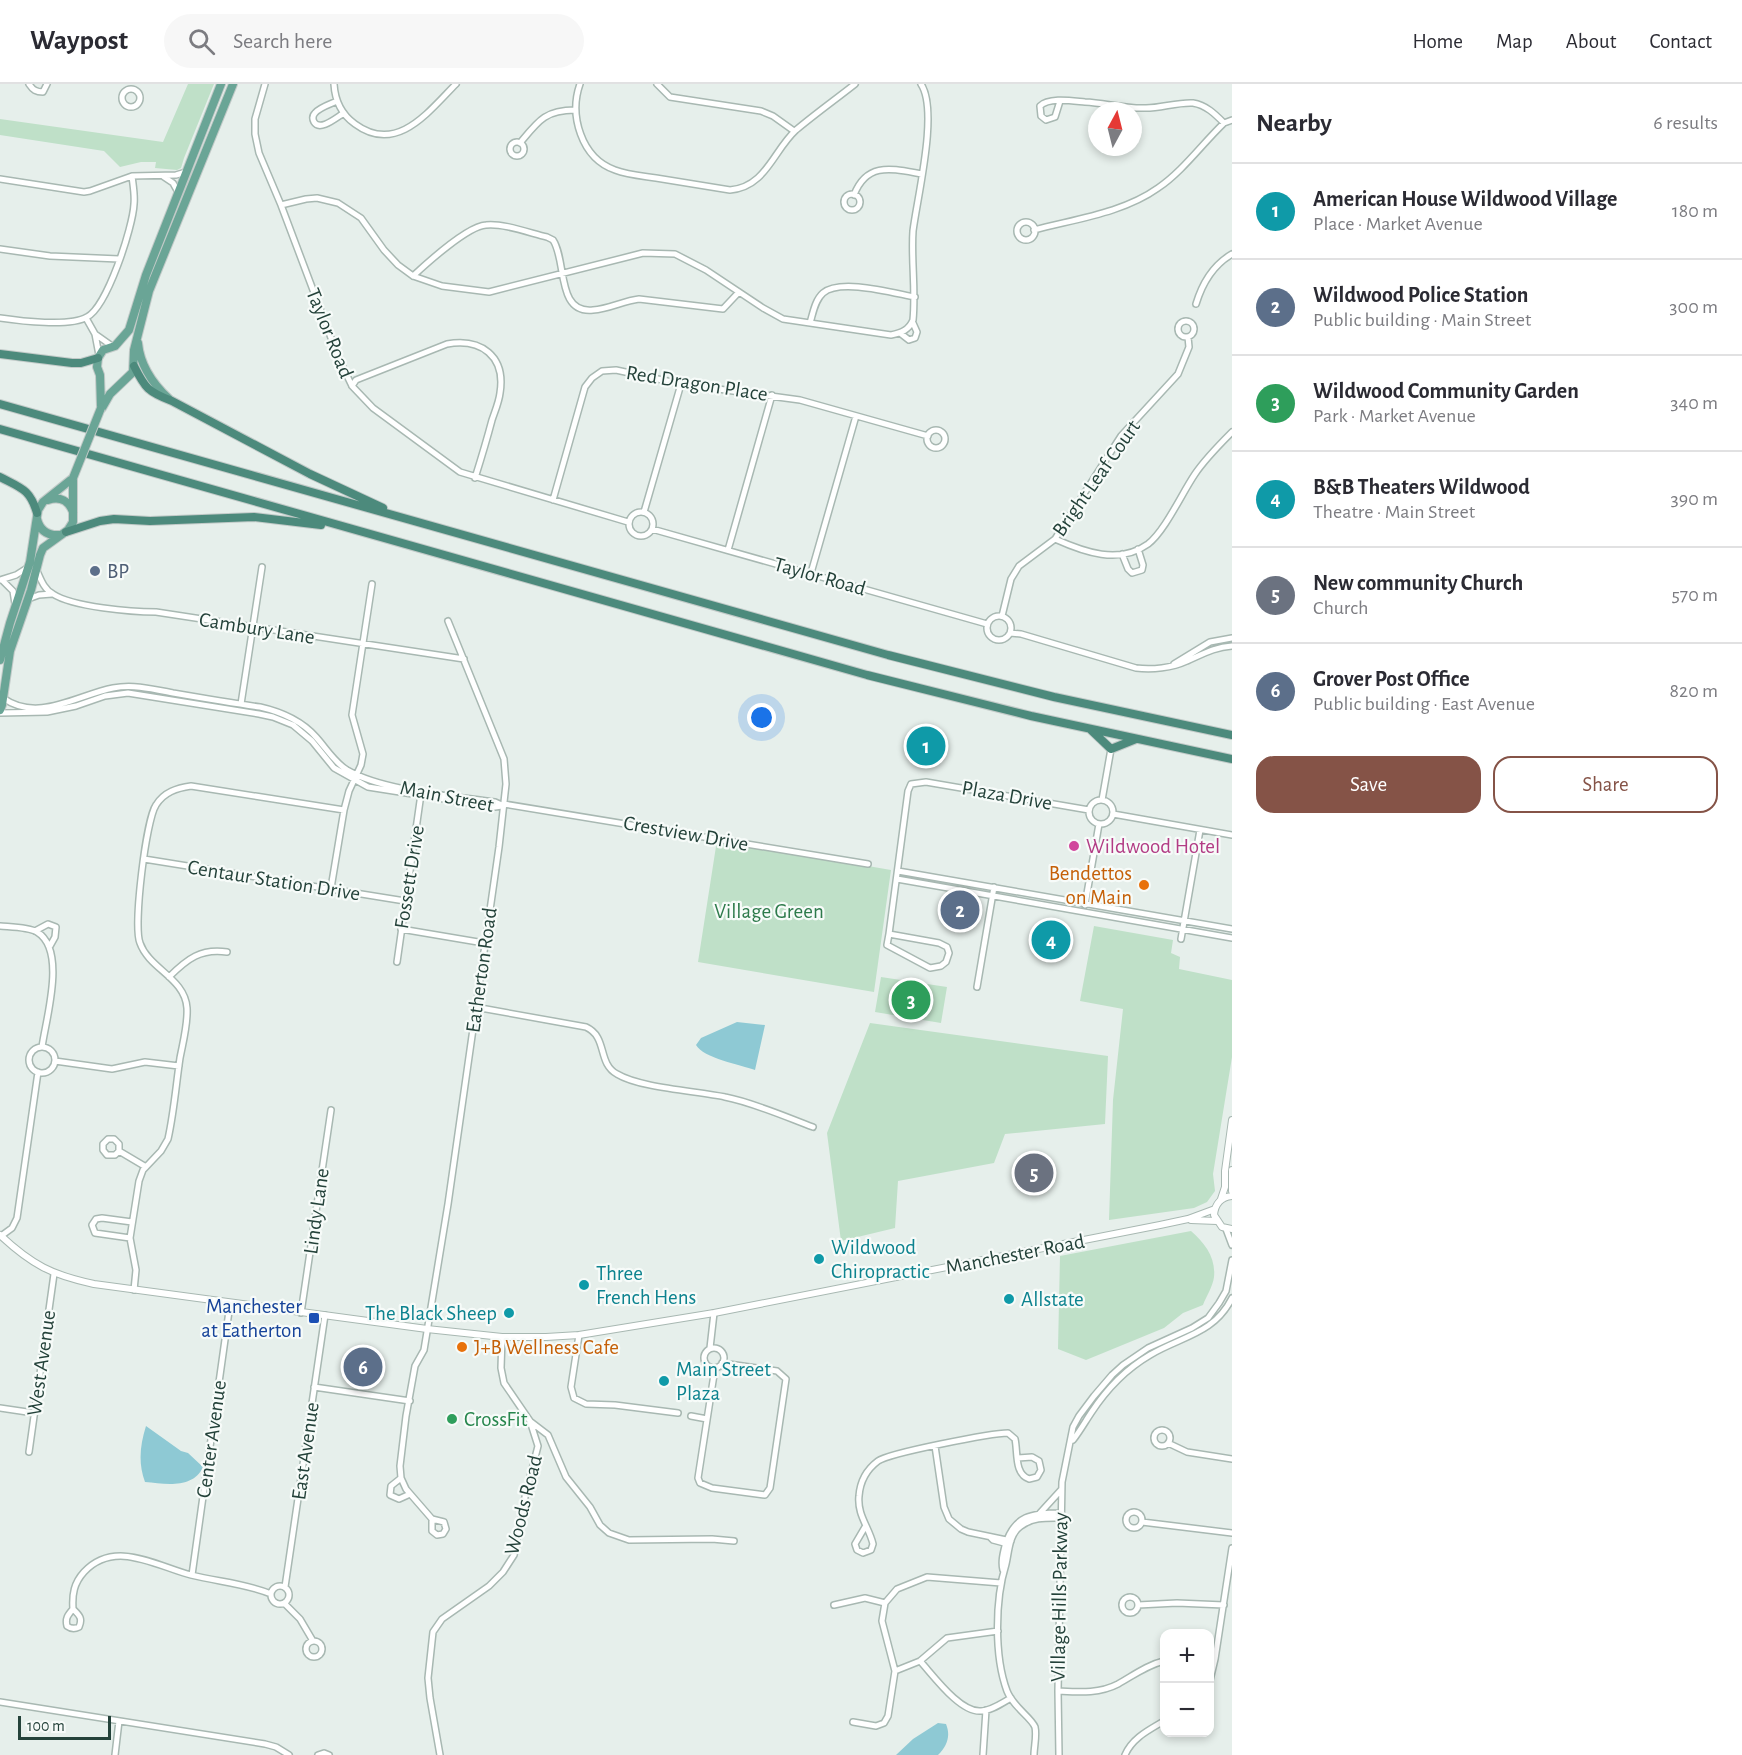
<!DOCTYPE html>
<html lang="en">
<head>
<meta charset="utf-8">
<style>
	body { margin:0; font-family:"Alegreya Sans",sans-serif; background:#f7f7f7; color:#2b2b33 }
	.controls { position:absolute; right:18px; bottom:18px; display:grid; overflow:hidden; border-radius:12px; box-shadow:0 3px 9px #0003 }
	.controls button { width:54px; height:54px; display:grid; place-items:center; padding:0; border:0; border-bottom:2px solid #e1e1e2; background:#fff; color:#2b2b33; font:30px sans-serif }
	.compass { position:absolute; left:1088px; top:18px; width:54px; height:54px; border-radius:50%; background:#fff; box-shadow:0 3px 9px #0003; rotate:7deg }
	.scale { position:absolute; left:18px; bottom:15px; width:93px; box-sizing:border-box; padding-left:6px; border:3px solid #24423a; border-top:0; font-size:16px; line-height:21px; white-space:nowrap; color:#24423a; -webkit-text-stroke:4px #f7fbf9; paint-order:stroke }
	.you { position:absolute; left:762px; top:634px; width:21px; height:21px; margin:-15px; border:4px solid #fff; border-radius:50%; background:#1a73e8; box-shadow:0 0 0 9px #1a73e833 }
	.badge { display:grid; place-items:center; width:39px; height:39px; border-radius:50%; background:#855347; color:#fff; font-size:20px; font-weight:700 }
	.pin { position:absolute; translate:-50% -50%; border:3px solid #fff; box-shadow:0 2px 6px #0006 }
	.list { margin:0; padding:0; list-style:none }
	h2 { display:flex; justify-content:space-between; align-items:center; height:78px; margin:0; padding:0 24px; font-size:26px }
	h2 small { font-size:20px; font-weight:400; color:#7c7c81 }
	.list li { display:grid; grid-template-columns:39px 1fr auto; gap:18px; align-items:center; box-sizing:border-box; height:96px; padding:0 24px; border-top:2px solid #e1e1e2 }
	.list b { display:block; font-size:22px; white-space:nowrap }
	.list p { margin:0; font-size:20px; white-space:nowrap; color:#7c7c81 }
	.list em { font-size:20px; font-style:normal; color:#7c7c81 }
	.actions { display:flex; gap:12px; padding:18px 24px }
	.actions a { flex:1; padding:14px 0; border:2px solid #855347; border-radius:18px; text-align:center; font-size:21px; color:#855347 }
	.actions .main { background:#855347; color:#fff }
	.icon { flex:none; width:33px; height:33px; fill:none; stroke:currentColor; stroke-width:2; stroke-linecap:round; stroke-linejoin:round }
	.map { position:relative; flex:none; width:1232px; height:1671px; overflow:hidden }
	header { display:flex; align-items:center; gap:36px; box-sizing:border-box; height:84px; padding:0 30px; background:#fff; border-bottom:2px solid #e1e1e2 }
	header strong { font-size:28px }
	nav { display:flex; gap:33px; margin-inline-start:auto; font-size:21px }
	.search { width:420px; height:54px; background:#f7f7f7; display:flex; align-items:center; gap:15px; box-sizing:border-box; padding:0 21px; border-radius:33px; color:#7c7c81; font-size:22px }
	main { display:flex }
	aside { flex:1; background:#fff }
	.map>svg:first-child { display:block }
	.green { fill:#bfe0c8 }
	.water { fill:#8ec9d4 }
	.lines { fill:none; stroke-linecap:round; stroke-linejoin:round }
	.minor-casing { stroke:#a8b8b2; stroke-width:8 }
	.tertiary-casing { stroke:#a8b8b2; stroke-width:8 }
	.primary-casing { stroke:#c2cac8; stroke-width:10 }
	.trunk-casing { stroke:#c2cac8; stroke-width:10 }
	.minor { stroke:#fff; stroke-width:5 }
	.tertiary { stroke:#fff; stroke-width:6 }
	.primary { stroke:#6aa596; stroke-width:8 }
	.trunk { stroke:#4c8a7c; stroke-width:8 }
	.primary-bridge-casing { stroke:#c2cac8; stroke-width:10; stroke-linecap:butt }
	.primary-bridge { stroke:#6aa596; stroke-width:8 }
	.service-dot { fill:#5c6f8a; stroke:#f7fbf9; stroke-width:2 }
	.hotel-dot { fill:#d1479c; stroke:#f7fbf9; stroke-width:2 }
	.food-dot { fill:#e8710a; stroke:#f7fbf9; stroke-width:2 }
	.culture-dot { fill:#0f9aa8; stroke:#f7fbf9; stroke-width:2 }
	.transit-dot { fill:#1a4fb4; stroke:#f7fbf9; stroke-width:2 }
	.leisure-dot { fill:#2e9e5b; stroke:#f7fbf9; stroke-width:2 }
	.labels { text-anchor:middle; stroke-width:4.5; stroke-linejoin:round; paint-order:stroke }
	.street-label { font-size:21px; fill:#24423a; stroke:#f7fbf9 }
	.service-label { font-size:21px; fill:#4e5e75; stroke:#f7fbf9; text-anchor:start }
	.hotel-label { font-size:21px; fill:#b23c85; stroke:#f7fbf9; text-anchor:start }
	.food-label { font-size:21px; fill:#c56008; stroke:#f7fbf9; text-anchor:end }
	.park-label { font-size:21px; fill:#2d7a4b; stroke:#f7fbf9 }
	.culture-label { font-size:21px; fill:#0d838f; stroke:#f7fbf9; text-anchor:start }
	.transit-label { font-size:21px; fill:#164399; stroke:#f7fbf9; text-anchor:end }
	.leisure-label { font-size:21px; fill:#27864d; stroke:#f7fbf9; text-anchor:start }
</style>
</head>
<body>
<header>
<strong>Waypost</strong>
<div class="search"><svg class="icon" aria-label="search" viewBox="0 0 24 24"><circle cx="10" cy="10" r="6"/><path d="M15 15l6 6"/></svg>Search here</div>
<nav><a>Home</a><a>Map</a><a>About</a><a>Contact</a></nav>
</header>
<main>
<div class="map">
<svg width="1232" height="1671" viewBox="0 0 1232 1671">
	<rect width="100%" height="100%" fill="#e6efeb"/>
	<path class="green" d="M188,0H214L184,74L181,84L177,86L155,84L156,78H141L120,83L104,67L0,51V35L163,58Z
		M717,756L891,786L874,908L698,878Z
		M1094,842L1173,856L1171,869L1180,873L1179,885L1232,896V973L1213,1090L1215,1107L1207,1118L1194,1124L1109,1136L1113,1016L1123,925L1080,917Z
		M881,893L947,903L941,939L875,928Z
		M870,939L1108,972L1105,1040L1005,1050L994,1079L898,1097L895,1144L841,1157L827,1049Z
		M1191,1147C1205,1159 1216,1174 1214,1193C1213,1202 1206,1213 1203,1221L1183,1229L1164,1244L1086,1276L1058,1265L1060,1172Z"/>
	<path class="water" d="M737,938L765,941L755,986C741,981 703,974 696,961L701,954Z
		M146,1342L181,1367L188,1369L203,1383C193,1405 166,1400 145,1398C138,1379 140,1361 146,1342Z
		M938,1639L946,1640C951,1652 947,1662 938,1671H896L913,1655Z"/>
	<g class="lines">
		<defs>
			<path id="minor" d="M29,0C33,6 36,8 43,8L47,0
				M265,0L255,35V50L259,69L281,121L339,275L352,302L373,324L460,388L628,438
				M334,0C335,17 341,30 355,40C397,71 429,27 456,0
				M580,0C569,31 581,74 615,86C628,91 643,92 656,94C681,98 705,102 730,106C766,103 773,67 796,46C815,30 836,15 855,0
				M657,0L670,13L761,27L773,32L794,47
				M122 14a9 9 0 1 1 18 0a9 9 0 1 1-18 0Z
				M337,17C331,20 320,23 315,29C313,31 312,34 314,38C320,48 337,33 344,29
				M1060,17L1055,33L1046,36L1041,32L1040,22C1049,13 1073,17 1085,18C1105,19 1126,25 1146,24C1161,24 1178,18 1193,19C1206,21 1215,30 1224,39
				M510 65a7 7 0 1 1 14 0a7 7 0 1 1-14 0Z
				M520,59C538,37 545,26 575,26
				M164,93L173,99L178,108
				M0,95L84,108L90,107L132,92L176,91L186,88
				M844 118a8 8 0 1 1 16 0a8 8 0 1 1-16 0Z
				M854,111C867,77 893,85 922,90
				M281,121L306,115L317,114L338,119L361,134L384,166L398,181L413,192L442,202L489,208L643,169L675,170L706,186L763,224L783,235L891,251C901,249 909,246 913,236C916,206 911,176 913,147C917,114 939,27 921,0
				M1017 147a9 9 0 1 1 18 0a9 9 0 1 1-18 0Z
				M1034,146C1075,135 1123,129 1158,104C1183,87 1202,60 1224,39L1232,36
				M0,165L50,172L119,175
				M413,192C427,179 468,142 486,141C503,139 530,149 547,153L553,156C567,177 556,230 593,226C609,225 623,217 639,215L723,225L739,208
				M1196,220C1202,200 1213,181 1232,170
				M0,234C20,237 70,243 87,233C107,223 133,143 134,120C135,111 133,101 132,92
				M86,234L95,250L99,271
				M1178 245a8 8 0 1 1 16 0a8 8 0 1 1-16 0Z
				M810,239C813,229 815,216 823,209C840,194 893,209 915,213
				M900,249L909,256L915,254L917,248L913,239
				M95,250L112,262
				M352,302L356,296L361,294L447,260C481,254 506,272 500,309C499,318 495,327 492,336C487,355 481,375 475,394
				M927 355a9 9 0 1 1 18 0a9 9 0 1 1-18 0Z
				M553,416L585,303L592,294L602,287L616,286L681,300L800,316L928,352
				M629 440a12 12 0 1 1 24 0a12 12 0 1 1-24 0Z
				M644,428L681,300
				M652,445L987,540
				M1055,455C1084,468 1119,481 1148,460C1165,447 1182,409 1195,390C1205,375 1219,361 1232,348
				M728,466L772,311
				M1122,470L1128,485L1132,489L1142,486L1143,481L1138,465
				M37,487C41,496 44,505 53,510C73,523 132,528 156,528L464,575
				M811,489L856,332
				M0,496L16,491L27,484
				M2,496L13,507L15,520
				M28,515L39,511L52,510
				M987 544a12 12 0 1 1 24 0a12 12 0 1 1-24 0Z
				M1002,532L1011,495L1019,482L1055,455L1121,352L1178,290L1189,263L1188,253
				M1010,549L1021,550L1136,584C1152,586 1172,584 1187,577C1203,570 1215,563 1232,562
				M1174,580L1210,558L1232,554
				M3,614C38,639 77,611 113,604C133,600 153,605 173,609C202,614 231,619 260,623C282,628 301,636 316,653C326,664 334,678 347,686C383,707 453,712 495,718L504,722
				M241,620L262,483
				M0,629L47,628L76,622L105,612L128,609L259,630L273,633L293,641L312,657L334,684L368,703L495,723L502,722
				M1089 728a12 12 0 1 1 24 0a12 12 0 1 1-24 0Z
				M1102,716L1111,665
				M504,720L868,780
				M1113,730L1232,751
				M144,775L405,817
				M898,787L1232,845
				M897,795L1232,854
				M331,804L344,726L349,707L361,681L363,670L352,631L372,500
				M1085,821L1099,740
				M0,842C10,843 28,843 37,848C67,866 46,934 42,963
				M401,845L484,859
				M35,847L48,840L56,843L55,853L50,862
				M889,850L908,707L911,700L926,698L1089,726
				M889,850L939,859L947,863L949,869L946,878L941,882L930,884L887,861Z
				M1181,855L1200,746
				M397,878L421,710
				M169,893C187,875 201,864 227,868
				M977,903L994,803
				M475,923L586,943C608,953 597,979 617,990C640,1004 697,1007 725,1013C752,1018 786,1033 813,1043
				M29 976a13 13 0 1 1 26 0a13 13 0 1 1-26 0Z
				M55,977L112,985L145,978L179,982
				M119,1067V1060L114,1055H108L103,1060V1066L107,1071H115L119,1067L146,1083
				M1226,1145L1232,1161
				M1,1152L12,1144L17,1134L38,988
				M130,1154L95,1149L92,1141L96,1135L102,1134L132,1138
				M134,1206L136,1186L130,1154L139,1097L143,1086L161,1067L168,1055C174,1028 176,1001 180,974C183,958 188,940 187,924C185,894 149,885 140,859C133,842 146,736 156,721C164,708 177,704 191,702L344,726
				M301,1229L331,1026
				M579,1251L571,1303L574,1314L586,1320L615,1321L678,1329
				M704 1274a10 10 0 1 1 20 0a10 10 0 1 1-20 0Z
				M710,1264L714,1229
				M715,1284L698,1394L700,1399L712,1404L765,1411L770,1404L786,1295L777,1287L722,1279
				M314,1303L410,1317
				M0,1324L34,1329
				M691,1332L707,1335
				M531,1338L548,1351L566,1393L590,1423L600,1441L609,1449L629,1456L712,1455L734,1457
				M1154 1354a8 8 0 1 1 16 0a8 8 0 1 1-16 0Z
				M1073,1356C1080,1347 1085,1338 1091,1329C1106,1306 1126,1285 1150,1271C1182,1252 1214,1250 1232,1214
				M1168,1359L1187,1368L1232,1375
				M935,1362L944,1423L949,1435L961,1445L968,1448L1011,1457
				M29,1368L54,1190
				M401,1394L391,1402L390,1411L399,1415L410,1410
				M1126 1436a8 8 0 1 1 16 0a8 8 0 1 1-16 0Z
				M1040,1429L1061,1406
				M432,1435L444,1438L446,1445L443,1450L437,1451L432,1447V1435L406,1405L401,1394L400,1382L406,1332L415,1282L424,1266L448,1120L499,763L506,700L504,675L448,537
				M1142,1438L1232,1449
				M865,1443L855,1460L857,1466L863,1469L871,1466L873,1460C869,1443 857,1431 859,1412C860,1398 866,1386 878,1377C889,1369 992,1349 1008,1349L1015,1355C1018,1368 1014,1390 1029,1395L1037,1393L1041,1386L1039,1377L1032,1373L1018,1374
				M991,1454L993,1456L1008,1460
				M1003,1486C1001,1478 1003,1470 1005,1462C1014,1431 1032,1429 1061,1429
				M192,1491L230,1220
				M271 1511a9 9 0 1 1 18 0a9 9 0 1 1-18 0Z
				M285,1503L325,1231
				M1122 1521a8 8 0 1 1 16 0a8 8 0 1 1-16 0Z
				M284,1519L300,1535L313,1557
				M834,1521L865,1514L885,1519
				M1138,1521L1177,1519L1224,1521
				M73,1525C79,1531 83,1534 79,1543C75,1545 71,1545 67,1542C65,1534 68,1531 73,1525C72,1510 74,1499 84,1488C115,1455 156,1482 191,1491C219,1498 244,1499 271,1510
				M306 1565a8 8 0 1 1 16 0a8 8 0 1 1-16 0Z
				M920,1577C933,1591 960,1629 981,1627C991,1627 1002,1619 1011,1614
				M895,1587L920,1577L947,1554L998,1547
				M1210,1596L1215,1575L1232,1464
				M1058,1607C1078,1608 1099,1610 1118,1600C1134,1591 1147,1581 1164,1577
				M0,1618L265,1660L276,1663L289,1671
				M853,1638L876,1642L884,1639L888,1632L895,1587L882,1537L885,1519L897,1505L927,1493L1001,1499
				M115,1671L119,1637
				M318,1671L324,1669L329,1671
				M440,1671L430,1614L428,1594L433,1548L442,1535L489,1502L503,1488L514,1471L525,1413L538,1362L530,1337L504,1299L501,1284L502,1253
				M983,1671L986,1626
				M1034,1671C1034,1663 1037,1652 1035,1643C1031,1633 1013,1623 1007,1607C994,1572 995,1515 1006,1480C1009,1467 1009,1450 1021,1442C1033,1433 1047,1434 1061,1434
				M1059,1671L1058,1607L1062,1398L1073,1343L1079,1332L1094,1312L1112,1291L1123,1281L1148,1264L1192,1244L1208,1234L1219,1219L1226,1207L1232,1176
				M1125,1671C1132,1654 1149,1646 1164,1637"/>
			<path id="tertiary" d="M1232,1086V1107
				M1232,1112C1221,1113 1215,1120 1214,1131L1222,1143L1232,1145
				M1221,1115L1225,1103V1087L1232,1036
				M1191,1136L1217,1137
				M0,1151C32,1181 52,1191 94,1200L427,1245L502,1253H546L579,1251L714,1229L1160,1141L1188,1135L1215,1125"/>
			<path id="primary" d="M138,259C140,281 153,300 169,315
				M101,324L100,291L97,283L98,274L103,266L115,262L129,246L146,191L221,0
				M102,324L110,310L133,288L134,266L149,207L233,0
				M48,416C60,412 69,417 73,428
				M37,435C40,447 48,452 60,451
				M0,576L10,539L30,478L38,426L43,418L73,394
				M0,626L2,621L10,567L31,506L40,471L43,464L68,446L73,438V394"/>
			<path id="trunk" d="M0,270L72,279H81L98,274
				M134,282C145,304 148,308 172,317L310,390L383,424
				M0,320L888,571L1054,613L1232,651
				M0,345L867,591L1031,632L1232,675
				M0,393C21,404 30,405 37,429
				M66,448L100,437L114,435L150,437L254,433L321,441
				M1090,645L1111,665L1136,655"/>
		</defs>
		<use href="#minor" class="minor-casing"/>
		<use href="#tertiary" class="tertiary-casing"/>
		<use href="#primary" class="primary-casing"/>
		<use href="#trunk" class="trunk-casing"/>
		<use href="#minor" class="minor"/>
		<use href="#tertiary" class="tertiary"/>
		<use href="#primary" class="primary"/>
		<use href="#trunk" class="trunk"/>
		<defs>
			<path id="primary-bridge" d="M73,394L101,324"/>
		</defs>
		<use href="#primary-bridge" class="primary-bridge-casing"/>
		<use href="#primary-bridge" class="primary-bridge"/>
	</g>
	<circle class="service-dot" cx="95" cy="487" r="6"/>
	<circle class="hotel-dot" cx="1074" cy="762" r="6"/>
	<g class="food-dot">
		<circle cx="1144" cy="801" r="6"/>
		<circle cx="462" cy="1263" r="6"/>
	</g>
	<g class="culture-dot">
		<circle cx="819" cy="1175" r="6"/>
		<circle cx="584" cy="1201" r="6"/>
		<circle cx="1009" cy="1215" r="6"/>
		<circle cx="509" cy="1229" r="6"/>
		<circle cx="664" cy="1297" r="6"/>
	</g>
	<rect class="transit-dot" x="308" y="1228" width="12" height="12" rx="3"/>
	<circle class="leisure-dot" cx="452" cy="1335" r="6"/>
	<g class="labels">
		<g class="street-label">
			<text transform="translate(330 249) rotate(68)" y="7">Taylor Road</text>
			<text transform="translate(697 299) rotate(9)" y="7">Red Dragon Place</text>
			<text transform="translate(1096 394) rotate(-55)" y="7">Bright Leaf Court</text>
			<text transform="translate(820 492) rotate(16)" y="7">Taylor Road</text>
			<text transform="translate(257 544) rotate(9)" y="7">Cambury Lane</text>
			<text transform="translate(1007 711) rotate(10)" y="7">Plaza Drive</text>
			<text transform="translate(447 712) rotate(11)" y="7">Main Street</text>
			<text transform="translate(686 749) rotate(10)" y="7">Crestview Drive</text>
			<text transform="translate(409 793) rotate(-81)" y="7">Fossett Drive</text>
			<text transform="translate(274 796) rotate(9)" y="7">Centaur Station Drive</text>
			<text transform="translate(481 886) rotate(-82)" y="7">Eatherton Road</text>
			<text transform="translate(316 1127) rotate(-82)" y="7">Lindy Lane</text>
			<text transform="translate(1015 1170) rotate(-11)" y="7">Manchester Road</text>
			<text transform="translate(41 1279) rotate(-82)" y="7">West Avenue</text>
			<text transform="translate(211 1355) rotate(-82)" y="7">Center Avenue</text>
			<text transform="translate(305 1367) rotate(-82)" y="7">East Avenue</text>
			<text transform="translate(523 1421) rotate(-76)" y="7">Woods Road</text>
			<text transform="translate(1059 1513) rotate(-89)" y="7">Village Hills Parkway</text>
		</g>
		<g class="service-label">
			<text x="107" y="494">BP</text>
		</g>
		<g class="hotel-label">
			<text x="1086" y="769">Wildwood Hotel</text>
		</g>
		<g class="food-label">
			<text x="1132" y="796">Bendettos<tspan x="1132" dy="24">on Main</tspan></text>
			<text x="474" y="1270" text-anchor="start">J+B Wellness Cafe</text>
		</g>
		<g class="park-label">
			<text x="769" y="834">Village Green</text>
		</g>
		<g class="culture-label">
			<text x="831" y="1170">Wildwood<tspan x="831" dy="24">Chiropractic</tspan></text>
			<text x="596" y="1196">Three<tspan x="596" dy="24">French Hens</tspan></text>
			<text x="1021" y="1222">Allstate</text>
			<text x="497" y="1236" text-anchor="end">The Black Sheep</text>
			<text x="676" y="1292">Main Street<tspan x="676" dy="24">Plaza</tspan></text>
		</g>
		<g class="transit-label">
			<text x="302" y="1229">Manchester<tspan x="302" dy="24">at Eatherton</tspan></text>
		</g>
		<g class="leisure-label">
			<text x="464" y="1342">CrossFit</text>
		</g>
	</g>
</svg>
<div class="controls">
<button>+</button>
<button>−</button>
</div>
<svg class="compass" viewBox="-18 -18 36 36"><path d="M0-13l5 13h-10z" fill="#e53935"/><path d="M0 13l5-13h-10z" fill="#7c7c81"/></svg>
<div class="scale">100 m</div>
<div class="you"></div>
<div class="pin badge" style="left:926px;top:662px;background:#0f9aa8">1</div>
<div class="pin badge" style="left:960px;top:826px;background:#5c6f8a">2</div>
<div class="pin badge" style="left:911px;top:916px;background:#2e9e5b">3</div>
<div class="pin badge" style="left:1051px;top:856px;background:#0f9aa8">4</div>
<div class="pin badge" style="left:1034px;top:1089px;background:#6b7280">5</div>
<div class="pin badge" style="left:363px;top:1283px;background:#5c6f8a">6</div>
</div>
<aside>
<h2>Nearby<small>6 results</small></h2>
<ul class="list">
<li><span class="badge" style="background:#0f9aa8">1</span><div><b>American House Wildwood Village</b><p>Place · Market Avenue</p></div><em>180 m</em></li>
<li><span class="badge" style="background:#5c6f8a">2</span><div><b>Wildwood Police Station</b><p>Public building · Main Street</p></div><em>300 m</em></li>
<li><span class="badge" style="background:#2e9e5b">3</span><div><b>Wildwood Community Garden</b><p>Park · Market Avenue</p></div><em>340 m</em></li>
<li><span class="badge" style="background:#0f9aa8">4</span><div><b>B&amp;B Theaters Wildwood</b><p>Theatre · Main Street</p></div><em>390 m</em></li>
<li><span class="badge" style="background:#6b7280">5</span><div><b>New community Church</b><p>Church</p></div><em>570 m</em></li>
<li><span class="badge" style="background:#5c6f8a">6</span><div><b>Grover Post Office</b><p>Public building · East Avenue</p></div><em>820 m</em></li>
</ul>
<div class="actions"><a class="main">Save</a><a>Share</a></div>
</aside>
</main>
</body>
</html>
